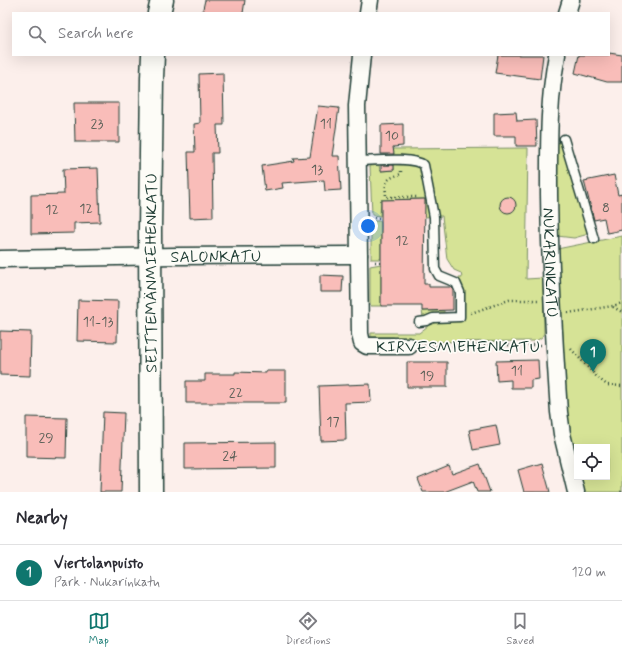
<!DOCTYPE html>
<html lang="en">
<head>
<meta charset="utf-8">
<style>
	body { margin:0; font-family:Mynerve,sans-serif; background:#f7f7f7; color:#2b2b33 }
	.controls { position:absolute; right:12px; bottom:12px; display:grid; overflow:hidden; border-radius:0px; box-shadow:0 4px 16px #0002 }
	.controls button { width:36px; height:36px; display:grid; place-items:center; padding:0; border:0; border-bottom:1px solid #e1e1e2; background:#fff; color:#2b2b33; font:20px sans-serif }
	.you { position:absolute; left:368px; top:226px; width:14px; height:14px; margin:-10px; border:3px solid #fff; border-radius:50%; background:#1a73e8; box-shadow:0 0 0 6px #1a73e833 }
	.badge { display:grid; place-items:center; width:26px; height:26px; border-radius:50%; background:#0f766e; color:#fff; font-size:13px; font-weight:700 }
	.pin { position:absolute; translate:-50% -33px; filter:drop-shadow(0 1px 2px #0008) }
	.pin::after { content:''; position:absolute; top:21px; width:14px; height:12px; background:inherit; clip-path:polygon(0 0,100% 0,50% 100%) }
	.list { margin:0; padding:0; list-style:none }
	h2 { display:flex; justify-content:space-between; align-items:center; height:52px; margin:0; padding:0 16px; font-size:17px }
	h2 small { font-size:13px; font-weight:400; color:#7c7c81 }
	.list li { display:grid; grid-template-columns:26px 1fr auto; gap:12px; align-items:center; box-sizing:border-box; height:56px; padding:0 16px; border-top:1px solid #e1e1e2 }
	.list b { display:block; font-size:15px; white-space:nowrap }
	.list p { margin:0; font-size:13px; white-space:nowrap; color:#7c7c81 }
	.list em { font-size:13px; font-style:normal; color:#7c7c81 }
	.icon { flex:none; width:22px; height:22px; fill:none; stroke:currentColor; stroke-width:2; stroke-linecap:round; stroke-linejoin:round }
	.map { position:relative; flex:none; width:622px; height:492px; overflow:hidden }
	.search { position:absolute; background:#fff; box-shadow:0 4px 16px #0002; left:12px; right:12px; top:12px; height:44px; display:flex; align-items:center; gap:10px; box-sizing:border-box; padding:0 14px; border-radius:0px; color:#7c7c81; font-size:15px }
	.sheet { height:108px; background:#fff }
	nav { display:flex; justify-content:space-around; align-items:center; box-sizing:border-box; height:56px; border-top:1px solid #e1e1e2; background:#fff; font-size:11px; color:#7c7c81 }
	nav a { display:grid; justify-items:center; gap:2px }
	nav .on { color:#0f766e }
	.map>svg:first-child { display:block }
	.green { fill:#d6e396; stroke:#7a9065 }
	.building { fill:#f9bdb9; stroke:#1f3d34 }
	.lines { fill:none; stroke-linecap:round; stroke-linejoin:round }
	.lane-casing { stroke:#1f3d34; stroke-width:11 }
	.street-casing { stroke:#1f3d34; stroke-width:19 }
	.secondary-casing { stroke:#1f3d34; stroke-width:25 }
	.path { stroke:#1f3d34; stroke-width:2.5; stroke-dasharray:1 3; stroke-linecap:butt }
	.lane { stroke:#fdfcf7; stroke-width:8 }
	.street { stroke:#fdfcf7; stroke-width:16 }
	.secondary { stroke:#fdfcf7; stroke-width:22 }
	.labels { text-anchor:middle; stroke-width:3.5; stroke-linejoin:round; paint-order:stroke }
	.number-label { font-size:14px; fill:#565d55 }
	.street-label { font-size:16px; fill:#1f3d34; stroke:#fdfcf7 }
</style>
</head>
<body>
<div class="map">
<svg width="622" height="492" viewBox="0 0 622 492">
	<rect width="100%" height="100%" fill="#fcefeb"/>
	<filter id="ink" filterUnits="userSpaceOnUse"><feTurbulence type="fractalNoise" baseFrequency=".025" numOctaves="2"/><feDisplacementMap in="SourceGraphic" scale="8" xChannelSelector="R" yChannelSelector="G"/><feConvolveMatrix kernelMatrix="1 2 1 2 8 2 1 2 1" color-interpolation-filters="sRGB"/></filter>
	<g filter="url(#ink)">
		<path class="green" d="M561,142L565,152L589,229L585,235L574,238L557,236L556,143Z
			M528,148L526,279L543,278L544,333L542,337L536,341L410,342L397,341L396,338L393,337H371V333H419L433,322L464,320L463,288L458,278H462L461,273L454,270L447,259L442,216L424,217V199L381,200L380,216L372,215L370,166L379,165L380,171L394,170L393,149Z
			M371,221H381V259H371Z
			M622,236V492H584L579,477H607V447H577V470L568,427L564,393L563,337L557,249Z
			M381,264V306H370V266Z
			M422,311H444V313L430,314L423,317Z"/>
		<path class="building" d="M205,0H245L243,13H202Z
			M609,53L622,55V82H607L575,73L579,55H609Z
			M498,55H543L540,79L495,73Z
			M223,73L224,125H217L218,153H212L213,217L190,218L188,152H195L194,124L200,123L199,74Z
			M74,103H119V142H75Z
			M318,106L339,108L332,156H339L341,190L325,191L324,180L282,183L283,188L265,191L262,166L294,161L293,158L310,157Z
			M516,112L517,121L536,120L537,146H516V136H494V113Z
			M403,124V146L393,147L394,154H381V125Z
			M381,165H394V170L381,171Z
			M98,168L100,222L74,223V233L31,234V195L64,194L63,169Z
			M614,175L618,195L622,194V230L607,233L604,218L594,220L584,181Z
			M500 205a8 8 0 1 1 16 0a8 8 0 1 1-16 0Z
			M425,199L424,284H429V287H452L453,291V310L422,311V306H381V200Z
			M320,275L343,276L342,292H320Z
			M78,300L118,301L117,342L77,341Z
			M0,331L31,332L30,376L0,375Z
			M538,360L539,379L531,380V388H511V380L497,381L496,361Z
			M407,362H447V387H407Z
			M266,371H286V403H186V381H205V374H235V372L266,373Z
			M370,384L371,402L345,403L346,440L321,441L319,386Z
			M103,412L124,413L121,492H100Z
			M26,417L67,418L66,458L26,457Z
			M496,425L500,445L473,450L469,430Z
			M276,442V468L185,469V443Z
			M542,463L550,492H524L518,470Z
			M480,464L490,492H477L473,481L444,492H423L418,479L449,466L452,474Z"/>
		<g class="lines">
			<defs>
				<path id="lane" d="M564,139L594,239
					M356,161C372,161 412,156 424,165L434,217L435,269L439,276L456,283L460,292V317L433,318L426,321L419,322"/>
				<g id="street">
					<path d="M368,13L370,0"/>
					<path d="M567,13L571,0"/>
					<path d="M362,55L357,106L360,334L362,343L367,346H409"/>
					<path id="s1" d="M557,55C548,101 549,147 549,194C550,267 554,340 559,412L562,434L576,492"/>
					<path id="s2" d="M0,259L175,256L359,255"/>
				</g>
				<g id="secondary">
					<path d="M159,13L162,0"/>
					<path id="s3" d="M151,492L150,229L152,78L153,55"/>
				</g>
			</defs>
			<use href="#lane" class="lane-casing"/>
			<use href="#street" class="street-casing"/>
			<use href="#secondary" class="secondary-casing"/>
			<path class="path" d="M401,171V174C385,179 385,181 386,197H419
				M374,218H380
				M375,262H381
				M613,307L622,312
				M471,313L509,300H538
				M568,313L613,306L622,303
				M424,346L541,345
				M571,349L597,377L607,385L622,386
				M621,492L622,490"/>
			<use href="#lane" class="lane"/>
			<use href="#street" class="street"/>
			<use href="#secondary" class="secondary"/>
		</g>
	</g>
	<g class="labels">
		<g class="number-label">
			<text x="97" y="128">23</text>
			<text x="326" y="128">11</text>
			<text x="392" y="140">10</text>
			<text x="317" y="174">13</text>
			<text x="606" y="212">8</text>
			<text x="86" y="213">12</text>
			<text x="52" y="214">12</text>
			<text x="402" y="245">12</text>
			<text x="98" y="326">11-13</text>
			<text x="517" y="375">11</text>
			<text x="427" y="380">19</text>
			<text x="236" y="397">22</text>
			<text x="333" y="426">17</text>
			<text x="46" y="442">29</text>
			<text x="230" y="460">24</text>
		</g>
		<g class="street-label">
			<text dy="6" stroke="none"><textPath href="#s2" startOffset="216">SALONKATU</textPath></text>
			<text dy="6" stroke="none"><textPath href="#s1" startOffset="208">NUKARINKATU</textPath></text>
			<text dy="6" stroke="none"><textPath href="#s3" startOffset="219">SEITTEMÄNMIEHENKATU</textPath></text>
			<text x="458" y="352">KIRVESMIEHENKATU</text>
		</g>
	</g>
</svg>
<div class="controls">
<button><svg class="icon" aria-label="locate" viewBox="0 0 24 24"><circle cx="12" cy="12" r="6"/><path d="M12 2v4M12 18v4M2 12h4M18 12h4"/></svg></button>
</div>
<div class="you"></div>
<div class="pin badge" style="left:593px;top:372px">1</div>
<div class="search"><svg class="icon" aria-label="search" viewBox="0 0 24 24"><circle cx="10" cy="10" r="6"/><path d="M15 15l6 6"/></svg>Search here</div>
</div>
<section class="sheet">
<h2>Nearby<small></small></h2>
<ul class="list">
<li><span class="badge">1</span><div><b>Viertolanpuisto</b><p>Park · Nukarinkatu</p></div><em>120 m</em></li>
</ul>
</section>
<nav>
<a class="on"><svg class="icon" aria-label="map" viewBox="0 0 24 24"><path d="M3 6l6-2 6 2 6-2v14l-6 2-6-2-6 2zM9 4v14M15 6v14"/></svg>Map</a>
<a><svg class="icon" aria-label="directions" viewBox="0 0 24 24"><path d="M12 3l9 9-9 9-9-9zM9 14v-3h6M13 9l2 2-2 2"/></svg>Directions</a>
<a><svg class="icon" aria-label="saved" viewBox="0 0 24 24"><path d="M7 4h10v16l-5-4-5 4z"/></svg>Saved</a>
</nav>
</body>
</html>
